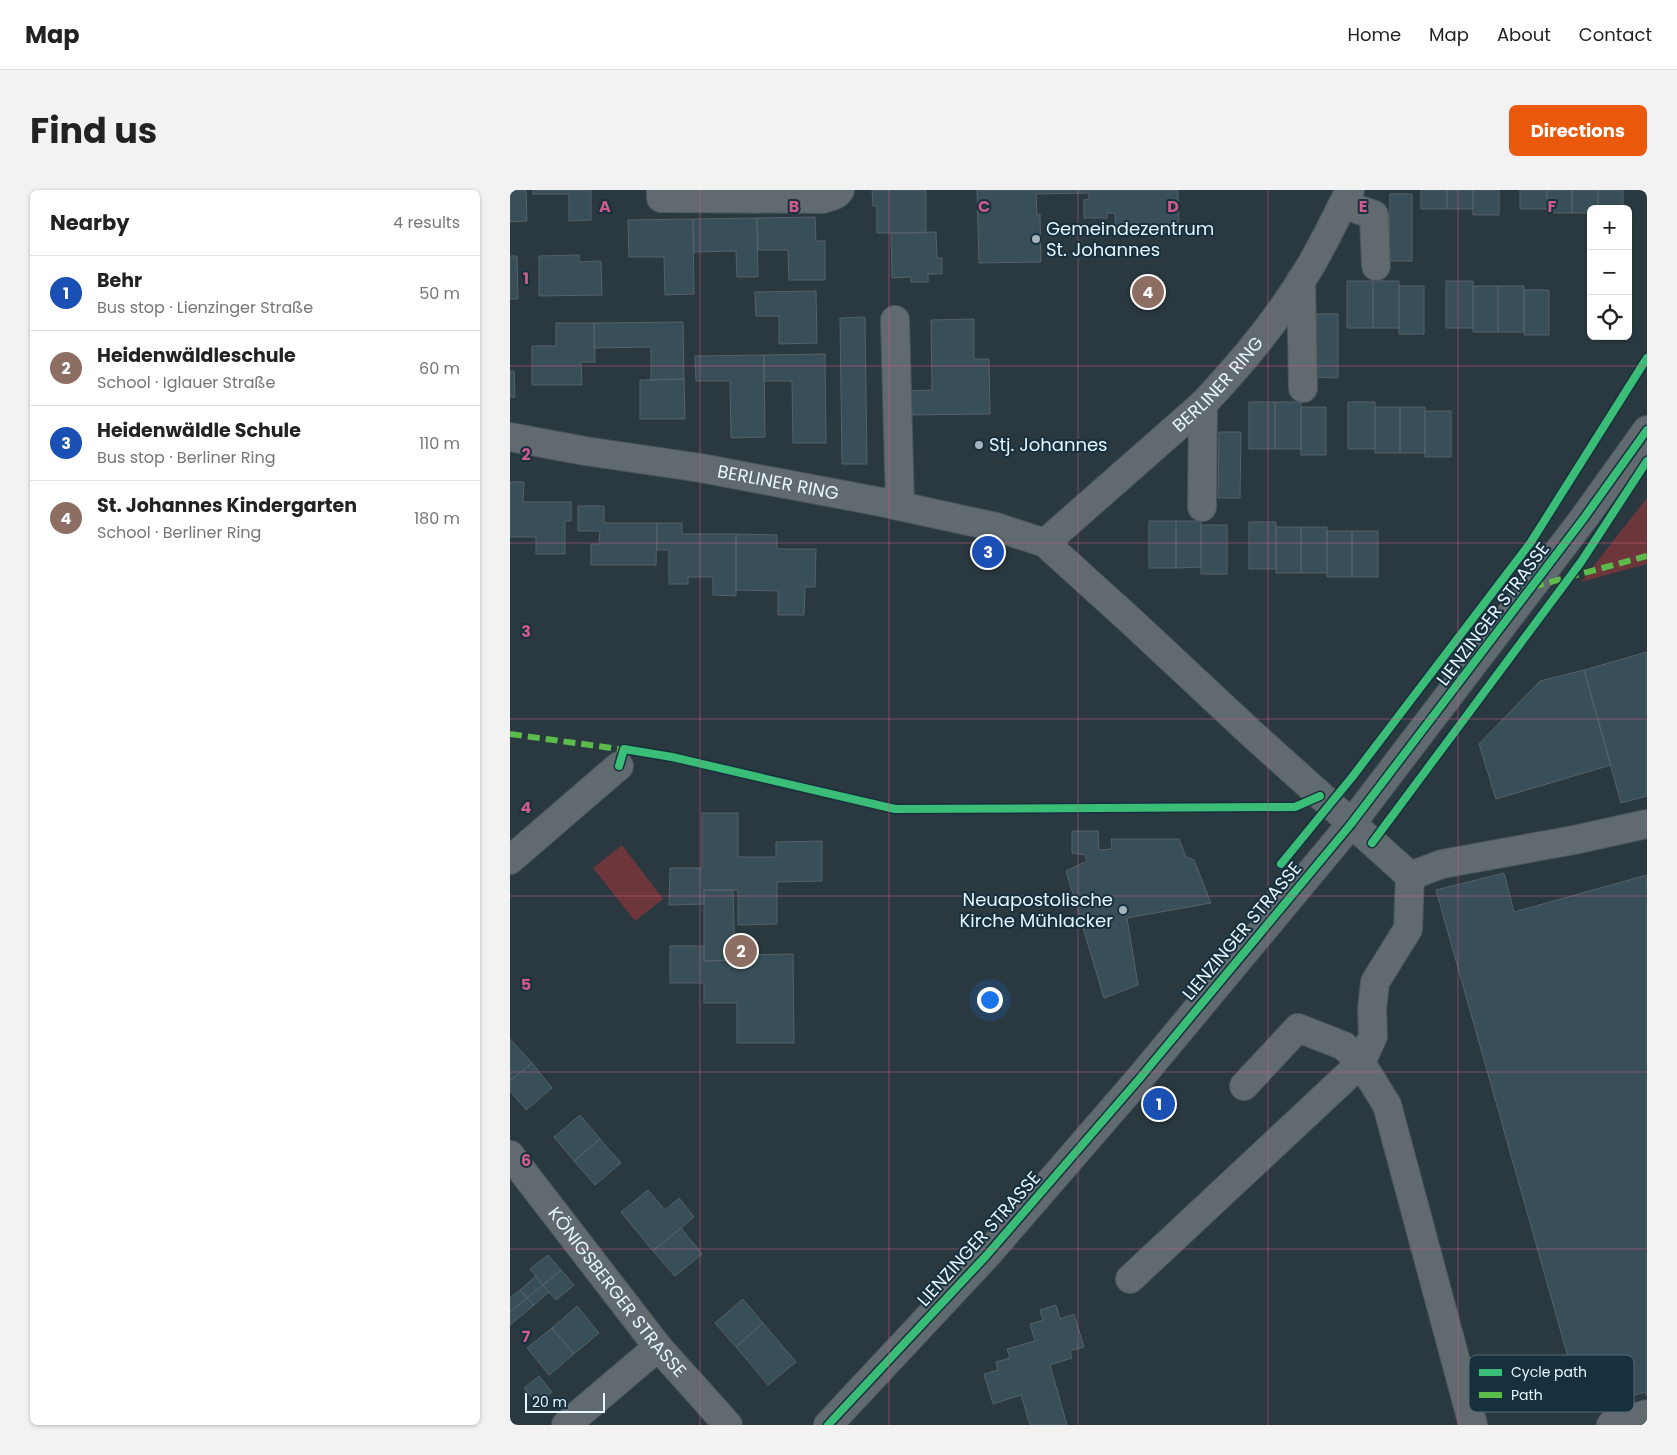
<!DOCTYPE html>
<html lang="en">
<head>
<meta charset="utf-8">
<style>
	body { margin:0; font-family:Poppins,sans-serif; background:#f2f2f2; color:#222 }
	.controls { position:absolute; right:15px; top:15px; display:grid; overflow:hidden; border-radius:8px; box-shadow:0 1px 4px #0004 }
	.controls button { width:45px; height:45px; display:grid; place-items:center; padding:0; border:0; border-bottom:1px solid #e0e0e0; background:#fff; color:#222; font:25px sans-serif }
	.scale { position:absolute; left:15px; bottom:12px; width:80px; box-sizing:border-box; padding-left:5px; border:2px solid #e7f6ff; border-top:0; font-size:14px; line-height:18px; white-space:nowrap; color:#e7f6ff; -webkit-text-stroke:4px #17303e; paint-order:stroke }
	.you { position:absolute; left:479px; top:809px; width:18px; height:18px; margin:-12px; border:4px solid #fff; border-radius:50%; background:#1a73e8; box-shadow:0 0 0 8px #1a73e833 }
	.badge { display:grid; place-items:center; width:32px; height:32px; border-radius:50%; background:#ea580c; color:#fff; font-size:16px; font-weight:700 }
	.pin { position:absolute; translate:-50% -50%; border:2px solid #fff; box-shadow:0 1px 5px #0006 }
	.list { margin:0; padding:0; list-style:none }
	h2 { display:flex; justify-content:space-between; align-items:center; height:65px; margin:0; padding:0 20px; font-size:21px }
	h2 small { font-size:16px; font-weight:400; color:#767676 }
	.list li { display:grid; grid-template-columns:32px 1fr auto; gap:15px; align-items:center; box-sizing:border-box; height:75px; padding:0 20px; border-top:1px solid #e0e0e0 }
	.list b { display:block; font-size:19px; white-space:nowrap }
	.list p { margin:0; font-size:16px; white-space:nowrap; color:#767676 }
	.list em { font-size:16px; font-style:normal; color:#767676 }
	.icon { flex:none; width:28px; height:28px; fill:none; stroke:currentColor; stroke-width:2; stroke-linecap:round; stroke-linejoin:round }
	.map { position:relative; flex:none; width:1137px; height:1235px; overflow:hidden; border-radius:8px }
	header { display:flex; align-items:center; gap:30px; box-sizing:border-box; height:70px; padding:0 25px; background:#fff; border-bottom:1px solid #e0e0e0 }
	header strong { font-size:24px }
	nav { display:flex; gap:28px; margin-inline-start:auto; font-size:18px }
	.intro { display:flex; align-items:center; justify-content:space-between; box-sizing:border-box; height:120px; padding:0 30px }
	h1 { margin:0; font-size:35px }
	.button { padding:12px 22px; border-radius:8px; background:#ea580c; color:#fff; font-size:18px; font-weight:700 }
	main { display:flex; gap:30px; padding:0 30px }
	aside { flex:1; background:#fff; border-radius:8px; box-shadow:0 1px 4px #0004 }
	.map>svg:first-child { display:block }
	.green { fill:#6d363a }
	.building { fill:#384f59; stroke:#566168 }
	.lines { fill:none; stroke-linecap:round; stroke-linejoin:round }
	.minor-casing { stroke:#4a565d; stroke-width:30 }
	.minor { stroke:#606a6f; stroke-width:28 }
	.quiet { stroke:#5cbc4b; stroke-width:6; stroke-dasharray:12 6; stroke-linecap:butt }
	.cycleway-casing { stroke:#17303e; stroke-width:11 }
	.cycleway { stroke:#3abd76; stroke-width:8 }
	.grid { fill:none; stroke:#cd5b8c; stroke-width:1; stroke-opacity:0.55 }
	.poi-dot { fill:#a5b4bc; stroke:#17303e; stroke-width:2 }
	.labels { text-anchor:middle; stroke-width:4; stroke-linejoin:round; paint-order:stroke }
	.poi-label { font-size:18px; fill:#e7f6ff; stroke:#17303e; text-anchor:start }
	.street-label { font-size:18px; fill:#e7f6ff; stroke:#17303e }
	.key { fill:#17303e; stroke:#556b78; stroke-width:1 }
	.key-label { font-size:14px; fill:#e7f6ff }
	.grid-label { font-size:16px; text-anchor:middle; font-weight:bold; fill:#cd5b8c; stroke:#17303e; stroke-width:4; stroke-linejoin:round; paint-order:stroke }
</style>
</head>
<body>
<header>
<strong>Map</strong>
<nav><a>Home</a><a>Map</a><a>About</a><a>Contact</a></nav>
</header>
<div class="intro"><h1>Find us</h1><a class="button">Directions</a></div>
<main>
<aside>
<h2>Nearby<small>4 results</small></h2>
<ul class="list">
<li><span class="badge" style="background:#1a4fb4">1</span><div><b>Behr</b><p>Bus stop · Lienzinger Straße</p></div><em>50 m</em></li>
<li><span class="badge" style="background:#8d6e63">2</span><div><b>Heidenwäldleschule</b><p>School · Iglauer Straße</p></div><em>60 m</em></li>
<li><span class="badge" style="background:#1a4fb4">3</span><div><b>Heidenwäldle Schule</b><p>Bus stop · Berliner Ring</p></div><em>110 m</em></li>
<li><span class="badge" style="background:#8d6e63">4</span><div><b>St. Johannes Kindergarten</b><p>School · Berliner Ring</p></div><em>180 m</em></li>
</ul>
</aside>
<div class="map">
<svg width="1137" height="1235" viewBox="0 0 1137 1235">
	<rect width="100%" height="100%" fill="#2a383f"/>
	<path class="green" d="M1137,308V374L1071,392Z
		M112,655L153,709L125,731L83,678Z"/>
	<path class="building" d="M0,0H16L17,31L0,32Z
		M23,0H81V30L59,31V4H23Z
		M362,0H416V43H367V16H363Z
		M467,0H668L669,42L606,43L605,23H597V28H574V10L579,9V3L526,4L527,25L530,24L531,72L469,73Z
		M911,0H937V19H911Z
		M937,0H963V19H937Z
		M963,0H989V25H963Z
		M1010,0H1037V19H1010Z
		M1037,0H1062V23H1037Z
		M1062,0H1088V19H1081V23H1062Z
		M1088,0H1113V19H1088Z
		M880,4H902V71H879Z
		M305,27L306,51H315V90H279L278,60H248L247,28Z
		M247,28L248,87H227L226,61L184,62L183,29Z
		M183,29L184,104L155,105L154,67H119L118,30Z
		M426,42L427,68H432V84H418V92H401V87L382,88L381,43Z
		M69,65V72L91,71L92,105L29,106V66Z
		M0,66H7L8,109H0Z
		M837,91H863V138H837Z
		M863,91H889V138H863Z
		M936,91H963V138H936Z
		M889,96H914V144H889Z
		M963,96H988V142H963Z
		M988,96H1014V142H988Z
		M1014,100H1039V145H1014Z
		M306,101L307,153L269,154V126H246L245,102Z
		M806,124H828V188L806,187Z
		M355,127L357,274H332L330,128Z
		M464,129V169H479L480,224L398,225L397,201L422,200L421,130Z
		M173,132L174,189L141,190V157L84,158V133Z
		M46,133H84L85,172H71L72,195H22V156H46Z
		M315,164L316,253H283L282,191H254V165Z
		M254,165L255,247L221,248L220,191H186L185,166Z
		M0,181H4L5,207H0Z
		M174,189L175,229H130V190Z
		M739,212H765V259H739Z
		M765,212H791V259H765Z
		M838,212H865V259H838Z
		M791,217H816V265H791Z
		M865,217H890V263H865Z
		M890,217H915V263H890Z
		M915,221H941V267H915Z
		M709,242H731L730,308H708Z
		M0,292H14L13,312H61V331H55V364H26V347H0Z
		M68,316H94V333H147L146,375H81V354H89L90,341H68Z
		M639,331H666V378H639Z
		M666,331H691V377L666,378Z
		M739,332H766V379H739Z
		M147,333H172V344H226V406L203,405V387H178V394H159V360H147Z
		M691,335H717V384H691Z
		M766,337H791V383H766Z
		M791,337H817V383H791Z
		M817,341H842V387H817Z
		M842,341H868V387H842Z
		M226,344L267,345V359H306L305,397H295L294,425H268V401L226,400Z
		M1137,462V606L1111,613L1074,480Z
		M1074,480L1101,575L986,609L969,554L1030,491Z
		M192,623H228V667H266V652L312,651V691L267,692V734L228,735V700H194V714L159,715L160,678H192Z
		M562,641H588L589,660L602,659L601,649H669L676,667L684,670L701,713L617,728L628,795L594,808L556,681L577,671L575,665L562,663Z
		M994,683L1004,722L1137,685V1206L1135,1202L1073,1220L926,700Z
		M194,700H223L225,770L194,771Z
		M160,756H194V771L225,770V765L283,764L284,853H227V813H194V793H160Z
		M0,849L22,873L0,891Z
		M22,873L42,898L16,920L0,901V891Z
		M70,925L90,949L64,971L44,947Z
		M90,949L111,973L85,995L64,971Z
		M138,1000L155,1020L169,1008L184,1027L143,1061L111,1022Z
		M171,1038L192,1064L165,1086L143,1061Z
		M38,1065L51,1080L33,1095L20,1079Z
		M51,1080L64,1095L46,1110L33,1095Z
		M26,1086L33,1095L17,1108L10,1100Z
		M33,1095L39,1102L24,1115L17,1108Z
		M10,1100L17,1108L0,1122V1108Z
		M17,1108L24,1115L0,1135V1122Z
		M233,1109L253,1133L226,1157L205,1133Z
		M546,1115L550,1129L564,1124L574,1157L560,1161L562,1168L540,1175L557,1235H520L511,1205L483,1214L474,1184L488,1180L486,1172L500,1168L497,1159L525,1151L520,1134L533,1130L530,1120Z
		M67,1116L89,1143L64,1164L42,1138Z
		M253,1133L286,1172L258,1195L226,1157Z
		M42,1138L64,1164L39,1185L17,1158Z
		M29,1186L42,1202L28,1214L14,1198Z"/>
	<g class="lines">
		<defs>
			<g id="minor">
				<path d="M151,0V8L313,9C319,7 327,6 330,0"/>
				<path d="M833,14L864,25L866,76"/>
				<path d="M791,90L793,198"/>
				<path d="M385,130L390,316"/>
				<path id="s1" d="M0,247L75,261L191,278L371,312L486,337L535,353L620,430L741,543L900,686L898,739L865,792L862,819L863,846L851,873L877,915L963,1235"/>
				<path d="M692,317L693,214"/>
				<path id="s2" d="M535,353L693,214C732,173 772,124 801,75C815,51 827,25 840,0"/>
				<path d="M0,670L109,576"/>
				<path d="M900,686L932,674L1064,650L1137,634"/>
				<path id="s3" d="M0,965L148,1157L218,1235"/>
				<path d="M620,1089L851,873L834,856L788,838L734,896"/>
				<path d="M56,1235L148,1157"/>
				<path d="M318,1235L476,1066L630,888L841,634L1074,328L1137,240"/>
				<path d="M1101,1235L1137,1224"/>
			</g>
		</defs>
		<use href="#minor" class="minor-casing"/>
		<use href="#minor" class="minor"/>
		<path class="quiet" d="M1022,397L1137,366
			M0,544L116,560"/>
		<defs>
			<path id="cycleway" d="M109,576L114,559L162,567L385,619L785,617L810,606
				M862,653L1071,372L1137,271
				M771,674L843,586L1021,352L1137,168
				M318,1235L476,1066L630,888L841,634L1074,328L1137,240"/>
		</defs>
		<use href="#cycleway" class="cycleway-casing"/>
		<use href="#cycleway" class="cycleway"/>
	</g>
	<path class="grid" d="M190,0V1235M379,0V1235M568,0V1235M758,0V1235M948,0V1235M0,176H1137M0,353H1137M0,529H1137M0,706H1137M0,882H1137M0,1059H1137"/>
	<g class="poi-dot">
		<circle cx="526" cy="49" r="5"/>
		<circle cx="469" cy="255" r="5"/>
		<circle cx="613" cy="720" r="5"/>
	</g>
	<g class="labels">
		<g class="poi-label">
			<text x="536" y="45">Gemeindezentrum<tspan x="536" dy="21">St. Johannes</tspan></text>
			<text x="479" y="261">Stj. Johannes</text>
			<text x="603" y="716" text-anchor="end">Neuapostolische<tspan x="603" dy="21">Kirche Mühlacker</tspan></text>
		</g>
		<g class="street-label">
			<text dy="6" stroke="none"><textPath href="#s2" startOffset="235">BERLINER RING</textPath></text>
			<text dy="6" stroke="none"><textPath href="#s1" startOffset="272">BERLINER RING</textPath></text>
			<text transform="translate(983 424) rotate(-53)" y="6">LIENZINGER STRASSE</text>
			<text transform="translate(732 741) rotate(-50)" y="6">LIENZINGER STRASSE</text>
			<text transform="translate(469 1049) rotate(-48)" y="6">LIENZINGER STRASSE</text>
			<text dy="6" stroke="none"><textPath href="#s3" startOffset="174">KÖNIGSBERGER STRASSE</textPath></text>
		</g>
	</g>
	<rect x="959" y="1165" width="165" height="57" rx="8" class="key"/>
	<rect x="969" y="1179" width="23" height="7" fill="#3abd76"/>
	<rect x="969" y="1202" width="23" height="6" fill="#5cbc4b"/>
	<g class="key-label">
		<text x="1001" y="1187">Cycle path</text>
		<text x="1001" y="1210">Path</text>
	</g>
	<g class="grid-label">
		<text x="95" y="22">A</text>
		<text x="284" y="22">B</text>
		<text x="474" y="22">C</text>
		<text x="663" y="22">D</text>
		<text x="853" y="22">E</text>
		<text x="1042" y="22">F</text>
		<text x="16" y="94">1</text>
		<text x="16" y="270">2</text>
		<text x="16" y="447">3</text>
		<text x="16" y="623">4</text>
		<text x="16" y="800">5</text>
		<text x="16" y="976">6</text>
		<text x="16" y="1152">7</text>
	</g>
</svg>
<div class="controls">
<button>+</button>
<button>−</button>
<button><svg class="icon" aria-label="locate" viewBox="0 0 24 24"><circle cx="12" cy="12" r="6"/><path d="M12 2v4M12 18v4M2 12h4M18 12h4"/></svg></button>
</div>
<div class="scale">20 m</div>
<div class="you"></div>
<div class="pin badge" style="left:649px;top:914px;background:#1a4fb4">1</div>
<div class="pin badge" style="left:231px;top:761px;background:#8d6e63">2</div>
<div class="pin badge" style="left:478px;top:362px;background:#1a4fb4">3</div>
<div class="pin badge" style="left:638px;top:102px;background:#8d6e63">4</div>
</div>
</main>
</body>
</html>
